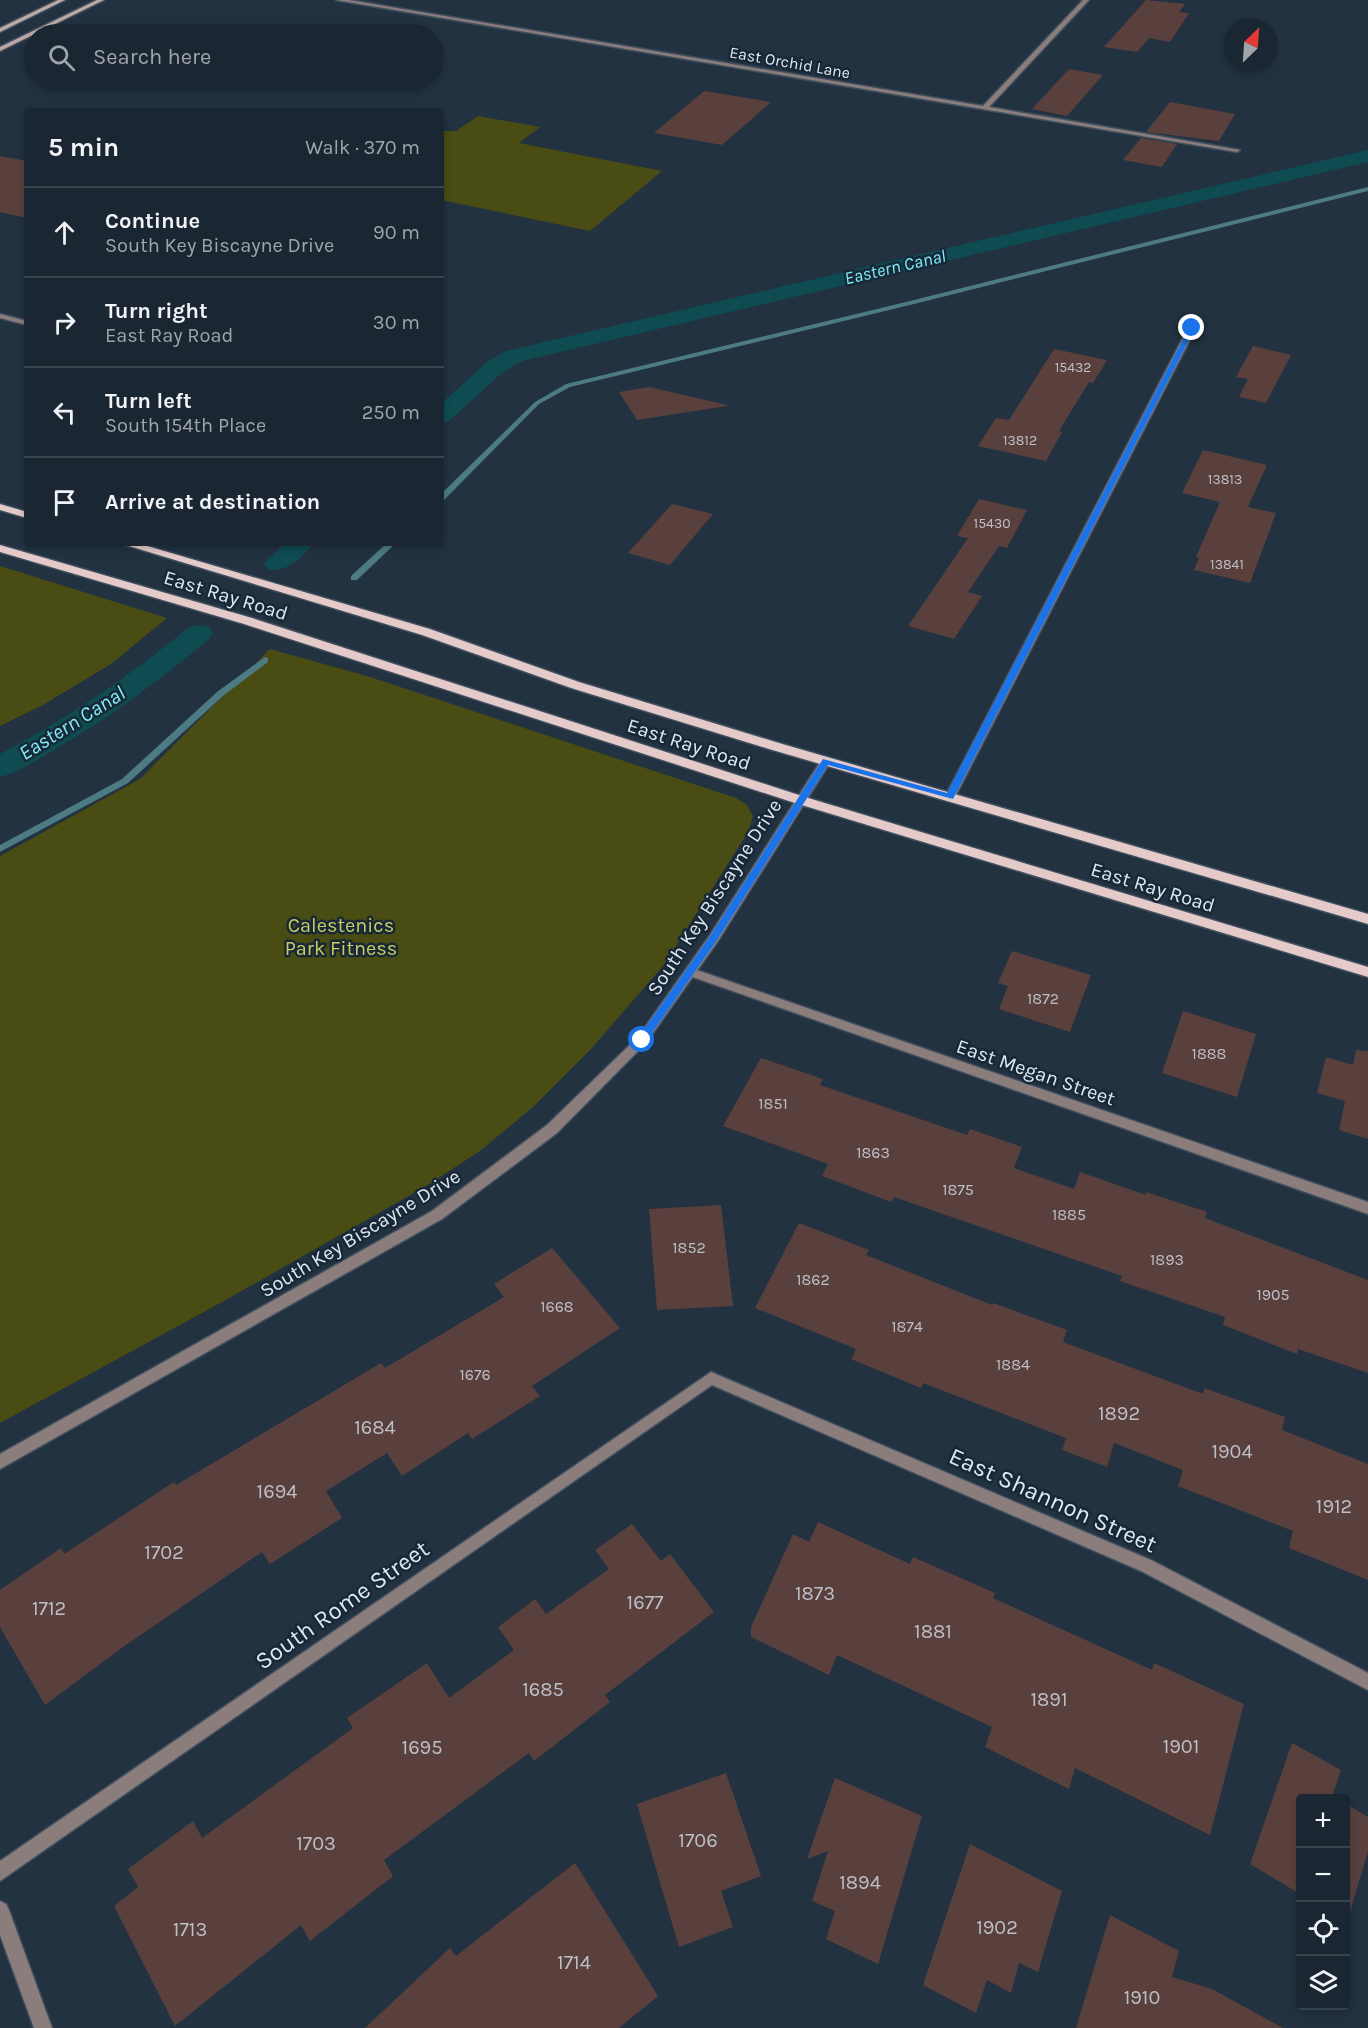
<!DOCTYPE html>
<html lang="en">
<head>
<meta charset="utf-8">
<style>
	body { margin:0; font-family:Karla,sans-serif; background:#232e39; color:#f1f3f6 }
	.controls { position:absolute; right:18px; bottom:18px; display:grid; overflow:hidden; border-radius:6px; box-shadow:0 3px 9px #0003 }
	.controls button { width:54px; height:54px; display:grid; place-items:center; padding:0; border:0; border-bottom:2px solid #38434d; background:#1a2631; color:#f1f3f6; font:30px sans-serif }
	.compass { position:absolute; left:1224px; top:18px; width:54px; height:54px; border-radius:50%; background:#1a2631; box-shadow:0 3px 9px #0003; rotate:25deg }
	.stop { position:absolute; width:18px; height:18px; margin:-14px; border:4px solid #1a73e8; border-radius:50%; background:#fff }
	.stop.end { background:#1a73e8; border-color:#fff; box-shadow:0 2px 6px #0008 }
	.list { margin:0; padding:0; list-style:none }
	h2 { display:flex; justify-content:space-between; align-items:center; height:78px; margin:0; padding:0 24px; font-size:26px }
	h2 small { font-size:20px; font-weight:400; color:#9fa5ab }
	.list li { display:grid; grid-template-columns:39px 1fr auto; gap:18px; align-items:center; box-sizing:border-box; height:90px; padding:0 24px; border-top:2px solid #38434d }
	.list b { display:block; font-size:22px; white-space:nowrap }
	.list p { margin:0; font-size:20px; white-space:nowrap; color:#9fa5ab }
	.list em { font-size:20px; font-style:normal; color:#9fa5ab }
	.icon { flex:none; width:33px; height:33px; fill:none; stroke:currentColor; stroke-width:2; stroke-linecap:round; stroke-linejoin:round }
	.map { position:relative; flex:none; width:1368px; height:2028px; overflow:hidden }
	.search { position:absolute; background:#1a2631; box-shadow:0 3px 9px #0003; left:24px; top:24px; width:420px; height:66px; display:flex; align-items:center; gap:15px; box-sizing:border-box; padding:0 21px; border-radius:33px; color:#9fa5ab; font-size:22px }
	.panel { position:absolute; background:#1a2631; box-shadow:0 3px 9px #0003; left:24px; top:108px; width:420px; height:438px; border-radius:6px }
	.map>svg:first-child { display:block }
	.green { fill:#494c13 }
	.lines { fill:none; stroke-linecap:round; stroke-linejoin:round }
	.stream { fill:#4d7b83; fill-rule:evenodd }
	.canal { fill:#0e4c52; fill-rule:evenodd }
	.building { fill:#59403d }
	.minor-casing { stroke:#404f5e; stroke-width:3 }
	.tertiary-casing { stroke:#404f5e; stroke-width:3 }
	.secondary-casing { stroke:#404f5e; stroke-width:3 }
	.primary-casing { stroke:#404f5e; stroke-width:3 }
	.minor { fill:#8a7d7c; fill-rule:evenodd }
	.tertiary { fill:#8a7d7c; fill-rule:evenodd }
	.secondary { fill:#bda8a7; fill-rule:evenodd }
	.primary { fill:#e4cac8; fill-rule:evenodd }
	.route { fill:#1a73e8 }
	.labels { text-anchor:middle; stroke-width:5; stroke-linejoin:round; paint-order:stroke }
	.far-number-label { font-size:14px; fill:#bebfc6 }
	.far-street-label { font-size:16px; fill:#dfe9f4; stroke:#182837 }
	.number-label { font-size:16px; fill:#bebfc6 }
	.far-water-label { font-size:18px; font-style:italic; fill:#7eeefa; stroke:#182837 }
	.street-label { font-size:20px; fill:#dfe9f4; stroke:#182837 }
	.park-label { font-size:20px; fill:#c7ce64; stroke:#182837 }
	.near-number-label { font-size:20px; fill:#bebfc6 }
	.water-label { font-size:21px; font-style:italic; fill:#7eeefa; stroke:#182837 }
	.near-street-label { font-size:24px; fill:#dfe9f4; stroke:#182837 }
</style>
</head>
<body>
<div class="map">
<svg width="1368" height="2028" viewBox="0 0 1368 2028">
	<rect width="100%" height="100%" fill="#223241"/>
	<path class="green" d="M478,116L540,127L519,143L662,171L590,231L441,200V131H456Z
		M0,566L167,618L111,664L43,705L0,726Z
		M270,649L367,676L736,798L746,804L753,816L748,832L663,966L591,1049L533,1107L480,1151L426,1186L224,1301L0,1423V856L140,779Z"/>
	<g class="lines">
		<path class="stream" d="M1368,187V191L910,305L570,387L539,404L444,500H441V494L535,402L566,384L910,301Z
			M387,543H396L357,580H351V576Z
			M265,657L268,658V662L223,696L128,783L0,852V845L122,779L217,692Z"/>
		<path class="canal" d="M1368,150V162L522,361L503,372L449,421L441,423V404L487,362L506,351Z
			M285,543H313C303,558 286,573 268,569L264,563Z
			M199,625L209,627L213,633L209,639C160,680 109,718 54,750C37,760 19,772 0,777V754C68,718 130,676 189,627Z"/>
	</g>
	<path class="building" d="M1146,0L1185,4L1179,12L1189,13L1170,42L1149,38L1137,52L1104,47Z
		M1069,69L1103,75L1067,116L1032,109Z
		M704,91L771,102L722,145L654,133Z
		M1170,102L1235,114L1219,141L1146,132Z
		M1141,138L1177,144L1162,167L1123,160Z
		M0,156L27,161V218L0,212Z
		M1253,346L1291,355L1266,403L1239,397L1248,379L1236,377Z
		M1054,349L1107,360L1093,383L1089,382L1059,431L1062,432L1046,461L978,446L996,418L1009,420Z
		M649,387L727,405V406L637,420L619,392Z
		M1203,450L1267,465L1248,507L1276,513L1250,583L1194,570L1199,558L1196,557L1220,502L1182,493Z
		M979,499L1027,510L1007,548L999,546L968,592L982,596L954,639L908,626L968,538L957,536Z
		M672,504L713,514L670,565L628,553Z
		M1012,951L1091,975L1070,1032L999,1009L1008,986L998,983Z
		M1183,1011L1256,1034L1237,1097L1162,1073Z
		M1356,1050L1368,1051V1139L1339,1130L1345,1101L1317,1093L1326,1057L1353,1065Z
		M761,1058L823,1079L820,1085L967,1135L970,1129L1022,1147L1014,1168L1074,1189L1080,1172L1146,1195V1192L1207,1212L1205,1218L1368,1280V1373L1298,1349L1297,1354L1223,1325L1225,1317L1120,1281L1122,1276L894,1197L891,1202L822,1176L828,1164L723,1126Z
		M721,1205L733,1306L657,1310L649,1209Z
		M799,1223L869,1250L866,1255L992,1305L993,1303L1067,1330L1063,1342L1203,1394L1204,1388L1285,1417L1282,1430L1368,1464V1580L1289,1548L1293,1531L1178,1486L1183,1470L1114,1443L1107,1467L1062,1450L1066,1438L923,1383L921,1388L851,1359L856,1349L755,1308Z
		M552,1248L620,1328L532,1386L540,1396L472,1439L468,1433L402,1476L387,1453L326,1491L342,1518L270,1564L262,1552L123,1647L45,1705L0,1627V1590L61,1548L64,1554L174,1482L176,1485L381,1363L385,1368L504,1297L494,1284Z
		M818,1522L910,1564L913,1557L995,1593L993,1598L1152,1670L1154,1663L1244,1704L1210,1835L1075,1768L1069,1789L985,1747L992,1727L837,1655L829,1675L751,1637V1627L793,1534L809,1542Z
		M632,1524L661,1561L670,1554L714,1612L605,1695L610,1702L534,1761L529,1753L384,1860L393,1876L310,1941L301,1925L175,2026L114,1906L138,1887L128,1869L193,1821L202,1838L353,1728L347,1718L427,1663L449,1698L514,1650L498,1627L535,1599L546,1614L609,1569L595,1550Z
		M1292,1743L1341,1770L1332,1797L1335,1798H1300V1894L1250,1864Z
		M726,1773L761,1876L721,1891L733,1927L679,1947L637,1804Z
		M835,1778L922,1816L878,1964L826,1939L835,1911L812,1901L828,1851L807,1859Z
		M1346,1804L1368,1817V1852L1347,1921Z
		M970,1844L1062,1891L1038,1972L1019,1963L1011,1993L987,1980L976,2013L923,1985Z
		M575,1863L658,1996L619,2028H365L450,1948L456,1956Z
		M1110,1915L1179,1951L1172,1977L1212,1989L1283,2028H1076Z"/>
	<g class="lines">
		<defs>
			<path id="minor" d="M336,0H349L983,106L1083,0H1089L989,107L1240,150L1237,152Z
				M0,314L27,321V325L0,318Z
				M1189,326L1196,328L955,797L954,799H946L945,797Z
				M691,968L1368,1202V1214L687,975L685,972L687,969Z
				M711,1372L1153,1561L1368,1673V1690L1141,1571L712,1385L0,1881V1861Z
				M0,1901L6,1904L9,1910L52,2028H34L0,1935Z"/>
			<path id="tertiary" d="M826,758L831,761L718,941L646,1043L557,1133L442,1219L0,1469V1454L432,1211L547,1125L638,1037L710,935L822,759Z"/>
			<path id="secondary" d="M58,0H65L0,32V28Z
				M97,0H104L0,51V47Z"/>
			<path id="primary" d="M0,504L27,512V518L0,510Z
				M119,543H137L430,629L579,682L779,743L1368,914V924L769,749L571,688L422,635Z
				M0,545L252,618L805,797L1368,967V977L795,803L244,624L0,552Z"/>
		</defs>
		<use href="#minor" class="minor-casing"/>
		<use href="#tertiary" class="tertiary-casing"/>
		<use href="#secondary" class="secondary-casing"/>
		<use href="#primary" class="primary-casing"/>
		<use href="#minor" class="minor"/>
		<use href="#tertiary" class="tertiary"/>
		<use href="#secondary" class="secondary"/>
		<use href="#primary" class="primary"/>
	</g>
	<path class="route" d="M1192,326L1195,328L953,799L828,765L717,940L645,1043H638V1038L711,935L823,759L947,793L1189,328Z"/>
	<g class="labels">
		<g class="far-number-label">
			<text x="1073" y="372">15432</text>
			<text x="1020" y="445">13812</text>
			<text x="1225" y="484">13813</text>
			<text x="992" y="528">15430</text>
			<text x="1227" y="569">13841</text>
		</g>
		<g class="far-street-label">
			<text transform="translate(790 62) rotate(10)" y="6">East Orchid Lane</text>
		</g>
		<g class="number-label">
			<text x="1043" y="1004">1872</text>
			<text x="1209" y="1059">1888</text>
			<text x="773" y="1109">1851</text>
			<text x="873" y="1158">1863</text>
			<text x="958" y="1195">1875</text>
			<text x="1069" y="1220">1885</text>
			<text x="689" y="1253">1852</text>
			<text x="1167" y="1265">1893</text>
			<text x="813" y="1285">1862</text>
			<text x="1273" y="1300">1905</text>
			<text x="557" y="1312">1668</text>
			<text x="907" y="1332">1874</text>
			<text x="1013" y="1370">1884</text>
			<text x="475" y="1380">1676</text>
		</g>
		<g class="far-water-label">
			<text transform="translate(895 267) rotate(-13)" y="6">Eastern Canal</text>
		</g>
		<g class="street-label">
			<text transform="translate(226 595) rotate(17)" y="7">East Ray Road</text>
			<text transform="translate(689 744) rotate(18)" y="7">East Ray Road</text>
			<text transform="translate(1153 887) rotate(17)" y="7">East Ray Road</text>
			<text transform="translate(714 897) rotate(-57)" y="7">South Key Biscayne Drive</text>
			<text transform="translate(1036 1072) rotate(19)" y="7">East Megan Street</text>
			<text transform="translate(360 1233) rotate(-31)" y="7">South Key Biscayne Drive</text>
		</g>
		<g class="park-label">
			<text x="341" y="932">Calestenics<tspan x="341" dy="23">Park Fitness</tspan></text>
		</g>
		<g class="near-number-label">
			<text x="1119" y="1420">1892</text>
			<text x="375" y="1434">1684</text>
			<text x="1232" y="1458">1904</text>
			<text x="277" y="1498">1694</text>
			<text x="1334" y="1513">1912</text>
			<text x="164" y="1559">1702</text>
			<text x="815" y="1600">1873</text>
			<text x="645" y="1609">1677</text>
			<text x="49" y="1615">1712</text>
			<text x="933" y="1638">1881</text>
			<text x="543" y="1696">1685</text>
			<text x="1049" y="1706">1891</text>
			<text x="1181" y="1753">1901</text>
			<text x="422" y="1754">1695</text>
			<text x="698" y="1847">1706</text>
			<text x="316" y="1850">1703</text>
			<text x="860" y="1889">1894</text>
			<text x="997" y="1934">1902</text>
			<text x="190" y="1936">1713</text>
			<text x="574" y="1969">1714</text>
			<text x="1142" y="2004">1910</text>
		</g>
		<g class="water-label">
			<text transform="translate(72 723) rotate(-32)" y="7">Eastern Canal</text>
		</g>
		<g class="near-street-label">
			<text transform="translate(1053 1500) rotate(24)" y="8">East Shannon Street</text>
			<text transform="translate(342 1605) rotate(-35)" y="8">South Rome Street</text>
		</g>
	</g>
</svg>
<div class="controls">
<button>+</button>
<button>−</button>
<button><svg class="icon" aria-label="locate" viewBox="0 0 24 24"><circle cx="12" cy="12" r="6"/><path d="M12 2v4M12 18v4M2 12h4M18 12h4"/></svg></button>
<button><svg class="icon" aria-label="layers" viewBox="0 0 24 24"><path d="M12 4l9 5-9 5-9-5zM3 14l9 5 9-5"/></svg></button>
</div>
<svg class="compass" viewBox="-18 -18 36 36"><path d="M0-13l5 13h-10z" fill="#e53935"/><path d="M0 13l5-13h-10z" fill="#9fa5ab"/></svg>
<div class="stop" style="left:642px;top:1040px"></div>
<div class="stop end" style="left:1192px;top:328px"></div>
<div class="search"><svg class="icon" aria-label="search" viewBox="0 0 24 24"><circle cx="10" cy="10" r="6"/><path d="M15 15l6 6"/></svg>Search here</div>
<section class="panel">
<h2>5 min<small>Walk · 370 m</small></h2>
<ul class="list">
<li><svg class="icon" aria-label="ahead" viewBox="0 0 24 24"><path d="M12 20V5M6 11l6-6 6 6"/></svg><div><b>Continue</b><p>South Key Biscayne Drive</p></div><em>90 m</em></li>
<li><svg class="icon" aria-label="right" viewBox="0 0 24 24"><path d="M7 20v-9h11M14 6l5 5-5 5"/></svg><div><b>Turn right</b><p>East Ray Road</p></div><em>30 m</em></li>
<li><svg class="icon" aria-label="left" viewBox="0 0 24 24"><path d="M17 20v-9H6M10 6l-5 5 5 5"/></svg><div><b>Turn left</b><p>South 154th Place</p></div><em>250 m</em></li>
<li><svg class="icon" aria-label="arrive" viewBox="0 0 24 24"><path d="M6 21V4h12l-3 4 3 4H6"/></svg><div><b>Arrive at destination</b></div></li>
</ul>
</section>
</div>
</body>
</html>
